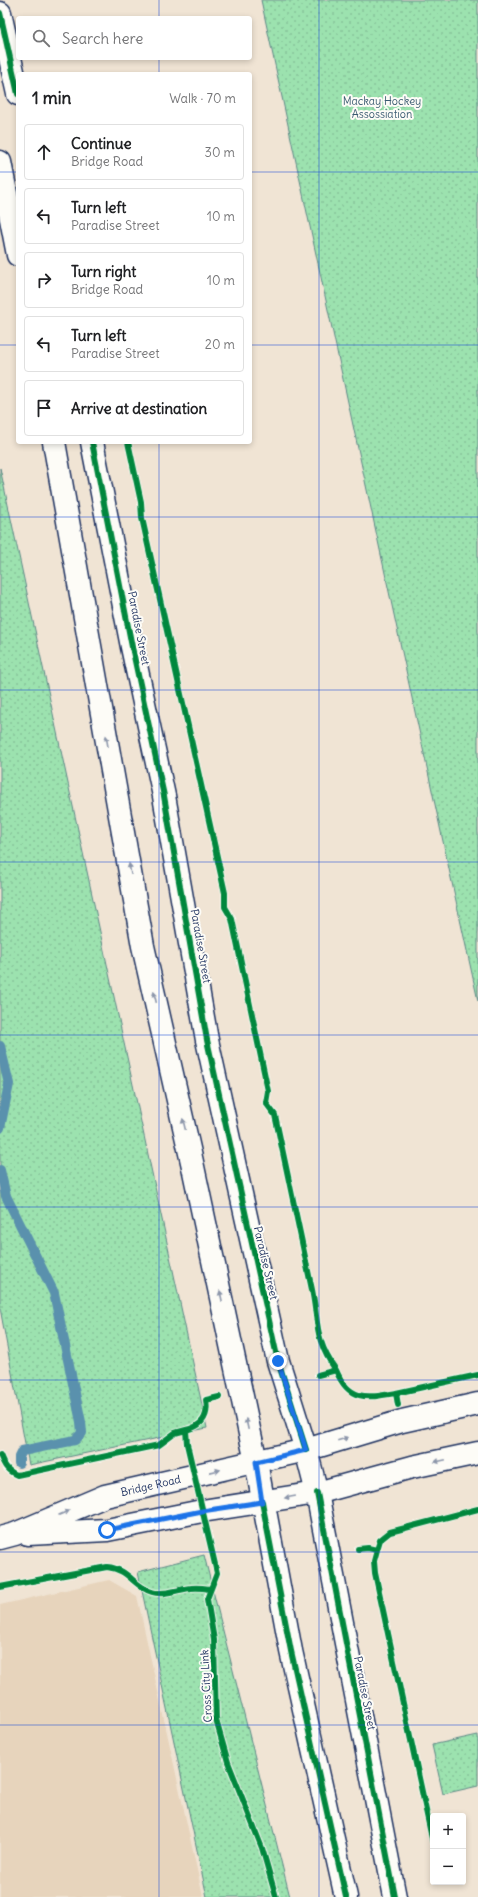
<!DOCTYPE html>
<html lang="en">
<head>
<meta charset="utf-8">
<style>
	body { margin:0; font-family:Delius,sans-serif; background:#f6f6f6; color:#202124 }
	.controls { position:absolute; right:12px; bottom:12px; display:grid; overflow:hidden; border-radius:4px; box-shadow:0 2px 6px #0003 }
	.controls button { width:36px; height:36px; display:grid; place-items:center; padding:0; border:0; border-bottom:1px solid #e0e0e0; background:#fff; color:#202124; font:20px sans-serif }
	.stop { position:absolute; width:12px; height:12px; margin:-9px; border:3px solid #1a73e8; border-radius:50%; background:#fff }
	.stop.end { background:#1a73e8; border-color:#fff; box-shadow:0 1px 4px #0008 }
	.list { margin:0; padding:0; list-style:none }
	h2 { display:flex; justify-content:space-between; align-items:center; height:52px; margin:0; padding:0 16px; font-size:17px }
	h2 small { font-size:13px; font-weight:400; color:#757577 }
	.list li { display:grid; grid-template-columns:26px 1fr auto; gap:12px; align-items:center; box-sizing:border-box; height:56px; margin:0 8px 8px; padding:0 8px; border:1px solid #e0e0e0; border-radius:4px }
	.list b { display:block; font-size:15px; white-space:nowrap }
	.list p { margin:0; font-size:13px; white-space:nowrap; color:#757577 }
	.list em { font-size:13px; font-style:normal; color:#757577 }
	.icon { flex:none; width:22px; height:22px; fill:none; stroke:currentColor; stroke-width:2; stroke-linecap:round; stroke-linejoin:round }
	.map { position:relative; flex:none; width:478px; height:1897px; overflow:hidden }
	.search { position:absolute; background:#fff; box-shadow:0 2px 6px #0003; left:16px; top:16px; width:236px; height:44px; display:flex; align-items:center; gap:10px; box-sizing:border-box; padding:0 14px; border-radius:4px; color:#757577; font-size:15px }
	.panel { position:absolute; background:#fff; box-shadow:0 2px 6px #0003; left:16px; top:72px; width:236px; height:372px; border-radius:4px }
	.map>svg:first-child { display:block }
	.built { fill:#e7d4bc }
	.park { fill:url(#park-dots); stroke:#5c8886 }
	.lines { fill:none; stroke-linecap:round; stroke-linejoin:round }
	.stream { stroke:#5a91ad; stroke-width:10 }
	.tertiary-casing { stroke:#1b2f5e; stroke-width:25 }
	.tertiary { stroke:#fdfcf7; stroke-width:22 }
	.cycleway-casing { stroke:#fdfcf7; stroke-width:8 }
	.cycleway { stroke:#00873e; stroke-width:6 }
	.oneway { fill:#8c96aa }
	.route { stroke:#1a73e8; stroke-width:5 }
	.grid { fill:none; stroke:#1d4ed8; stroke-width:1; stroke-opacity:0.55 }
	.labels { text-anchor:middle; stroke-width:4; stroke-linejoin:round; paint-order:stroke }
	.park-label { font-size:11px; fill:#3b5c72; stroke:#fdfcf7 }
	.street-label { font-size:11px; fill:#1b2f5e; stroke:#fdfcf7 }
</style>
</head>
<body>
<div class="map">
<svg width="478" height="1897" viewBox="0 0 478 1897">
	<defs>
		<pattern id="park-dots" width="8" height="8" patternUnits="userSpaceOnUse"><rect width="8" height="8" fill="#9ce2af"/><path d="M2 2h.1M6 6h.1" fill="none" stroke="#86c299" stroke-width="1.8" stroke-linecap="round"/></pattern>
	</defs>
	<rect width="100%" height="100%" fill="#f0e4d4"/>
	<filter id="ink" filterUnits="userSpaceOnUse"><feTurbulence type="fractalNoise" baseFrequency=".025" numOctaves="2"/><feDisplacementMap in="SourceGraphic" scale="8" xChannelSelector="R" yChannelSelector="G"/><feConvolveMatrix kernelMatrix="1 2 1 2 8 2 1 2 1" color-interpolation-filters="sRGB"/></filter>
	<g filter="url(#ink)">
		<path class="built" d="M109,1580L137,1596L203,1897H0V1605Z"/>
		<path class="park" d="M261,0H478V1001L449,869Z
			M0,468L207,1428L29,1465L0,1308Z
			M204,1555L290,1897H207L138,1572Z
			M478,1735V1786L443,1794L432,1745Z"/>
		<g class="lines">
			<path class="stream" d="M0,1046L9,1084L0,1128
				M0,1170L6,1196L54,1293L81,1422L82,1433L75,1440L22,1451L19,1457V1463"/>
			<defs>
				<g id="tertiary">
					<path d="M0,13L18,94"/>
					<path d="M0,162L18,255"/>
					<path d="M54,442L143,946L192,1162L256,1462L291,1651L346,1897"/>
					<path d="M92,442L132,647L164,796L207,1040L278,1361L306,1450L317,1493L395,1897"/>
					<path d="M28,1534L107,1530L202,1511L317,1493L412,1467L478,1453"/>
					<path id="s1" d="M0,1538L15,1534L105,1496L306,1450L402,1421L478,1404"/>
				</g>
			</defs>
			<use href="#tertiary" class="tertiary-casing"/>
			<use href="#tertiary" class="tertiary"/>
			<defs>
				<path id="cycleway" d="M0,13L18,94
					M92,442L132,647L164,796L207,1040L278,1361L306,1450
					M128,442L141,502L142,518L225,893V907L232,919L268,1091L266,1103L275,1115C287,1172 299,1228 311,1285C319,1319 313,1339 336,1370
					M318,1375L336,1370C349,1402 367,1398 396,1393L398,1405
					M396,1393L478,1375
					M186,1430C202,1426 209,1417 206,1400L219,1397
					M0,1455C4,1465 7,1471 17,1475L159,1445L175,1433L186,1430L187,1444L217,1573L207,1599L214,1640L216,1720L228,1762L262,1848L276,1897
					M317,1493L395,1897
					M262,1502L291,1651L346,1897
					M358,1549L368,1548L377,1550L380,1540L390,1532L478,1509
					M377,1550L374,1561L375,1573L433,1843
					M0,1587L107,1567C129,1569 133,1586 152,1592C164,1596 179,1589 191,1588C197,1587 204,1588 210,1589"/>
			</defs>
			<use href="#cycleway" class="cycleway-casing"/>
			<use href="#cycleway" class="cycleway"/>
		</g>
		<defs><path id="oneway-solid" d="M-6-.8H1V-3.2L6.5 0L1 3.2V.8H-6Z"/></defs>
		<g class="oneway">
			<use href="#oneway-solid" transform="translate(107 741) rotate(-100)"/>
			<use href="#oneway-solid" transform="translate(130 869) rotate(-100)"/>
			<use href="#oneway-solid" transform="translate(155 997) rotate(-103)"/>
			<use href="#oneway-solid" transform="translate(184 1124) rotate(-103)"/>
			<use href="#oneway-solid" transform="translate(221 1296) rotate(-102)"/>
			<use href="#oneway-solid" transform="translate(247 1424) rotate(-102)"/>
			<use href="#oneway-solid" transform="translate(343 1439) rotate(-17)"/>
			<use href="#oneway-solid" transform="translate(440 1461) rotate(168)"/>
			<use href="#oneway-solid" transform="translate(215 1471) rotate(-13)"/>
			<use href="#oneway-solid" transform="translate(290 1497) rotate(170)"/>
			<use href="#oneway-solid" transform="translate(64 1513) rotate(-23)"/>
		</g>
	</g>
	<g class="lines" filter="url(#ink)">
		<path class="route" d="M107,1530L202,1511L262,1502L256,1462L306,1450L278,1361"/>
	</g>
	<path class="grid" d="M159,0V18M319,0V1897M159,58V74M0,172H18M250,172H478M0,345H18M250,345H478M159,442V1897M0,517H478M0,690H478M0,862H478M0,1035H478M0,1207H478M0,1380H478M0,1552H478M0,1725H478"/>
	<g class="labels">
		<g class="park-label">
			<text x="382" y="105">Mackay Hockey<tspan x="382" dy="13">Assossiation</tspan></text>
		</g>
		<g class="street-label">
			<text transform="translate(139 628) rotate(79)" y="4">Paradise Street</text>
			<text transform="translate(201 946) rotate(80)" y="4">Paradise Street</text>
			<text transform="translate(266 1263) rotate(77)" y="4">Paradise Street</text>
			<text dy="4" stroke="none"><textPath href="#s1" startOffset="160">Bridge Road</textPath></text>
			<text transform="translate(206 1686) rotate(-93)" y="4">Cross City Link</text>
			<text transform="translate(365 1693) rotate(79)" y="4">Paradise Street</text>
		</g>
	</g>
</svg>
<div class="controls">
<button>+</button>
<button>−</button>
</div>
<div class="stop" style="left:107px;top:1530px"></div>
<div class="stop end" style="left:278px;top:1361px"></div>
<div class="search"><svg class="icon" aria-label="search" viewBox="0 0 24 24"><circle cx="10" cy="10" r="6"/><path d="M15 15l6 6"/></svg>Search here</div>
<section class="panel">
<h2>1 min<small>Walk · 70 m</small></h2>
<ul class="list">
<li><svg class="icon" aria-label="ahead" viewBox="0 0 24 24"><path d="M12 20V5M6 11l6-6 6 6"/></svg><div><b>Continue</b><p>Bridge Road</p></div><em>30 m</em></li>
<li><svg class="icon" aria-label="left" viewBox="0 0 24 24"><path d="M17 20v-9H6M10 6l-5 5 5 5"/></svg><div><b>Turn left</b><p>Paradise Street</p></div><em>10 m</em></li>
<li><svg class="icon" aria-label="right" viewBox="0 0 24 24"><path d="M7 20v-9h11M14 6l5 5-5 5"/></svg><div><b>Turn right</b><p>Bridge Road</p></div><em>10 m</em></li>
<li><svg class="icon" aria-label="left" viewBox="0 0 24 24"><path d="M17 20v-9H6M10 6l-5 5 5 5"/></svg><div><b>Turn left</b><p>Paradise Street</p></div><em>20 m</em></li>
<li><svg class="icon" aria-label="arrive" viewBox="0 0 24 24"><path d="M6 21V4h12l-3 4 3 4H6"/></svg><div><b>Arrive at destination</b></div></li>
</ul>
</section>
</div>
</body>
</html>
